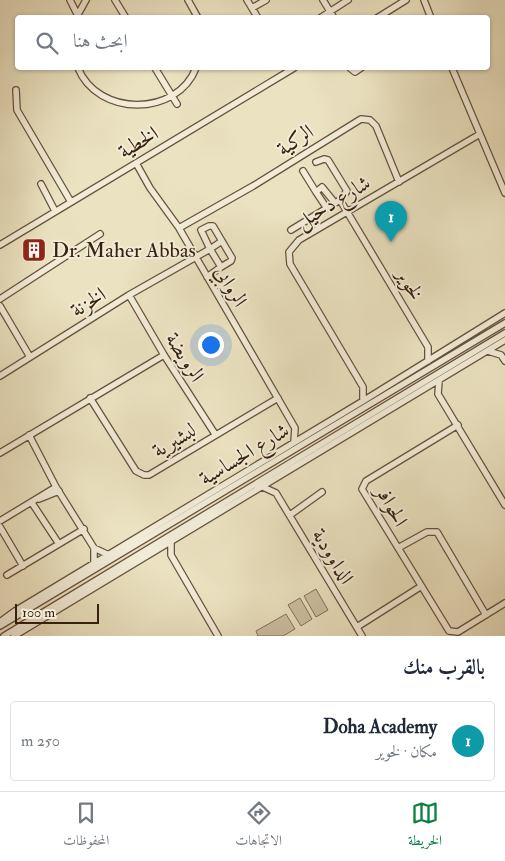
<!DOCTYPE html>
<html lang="ar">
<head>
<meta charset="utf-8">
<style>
	body { margin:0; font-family:"IM FELL Double Pica",Amiri,serif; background:#f6f6f7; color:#1f2937; direction:rtl }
	.scale { position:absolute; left:15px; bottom:12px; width:84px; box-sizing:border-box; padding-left:5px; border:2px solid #39210f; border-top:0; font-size:14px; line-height:18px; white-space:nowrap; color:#39210f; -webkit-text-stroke:4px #f2ecd7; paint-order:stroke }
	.you { position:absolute; left:210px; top:344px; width:18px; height:18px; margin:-12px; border:4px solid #fff; border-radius:50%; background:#1a73e8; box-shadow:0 0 0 8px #1a73e833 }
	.badge { display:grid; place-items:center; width:32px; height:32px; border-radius:50%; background:#0b8043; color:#fff; font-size:16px; font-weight:700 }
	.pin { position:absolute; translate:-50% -41px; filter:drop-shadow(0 1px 2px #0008) }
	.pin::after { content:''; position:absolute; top:26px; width:18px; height:15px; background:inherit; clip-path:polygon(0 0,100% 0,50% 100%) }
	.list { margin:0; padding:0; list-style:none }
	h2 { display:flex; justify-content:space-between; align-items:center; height:65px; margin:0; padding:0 20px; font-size:21px }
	h2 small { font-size:16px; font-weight:400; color:#747a83 }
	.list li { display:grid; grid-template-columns:32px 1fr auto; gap:15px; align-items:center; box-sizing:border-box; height:80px; margin:0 10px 10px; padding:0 10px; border:1px solid #e0e1e3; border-radius:5px }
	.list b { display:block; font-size:19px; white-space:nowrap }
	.list p { margin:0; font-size:16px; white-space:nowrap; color:#747a83 }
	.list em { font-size:16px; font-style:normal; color:#747a83 }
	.icon { flex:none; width:28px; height:28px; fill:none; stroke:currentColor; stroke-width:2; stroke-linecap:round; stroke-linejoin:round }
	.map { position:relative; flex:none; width:505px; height:636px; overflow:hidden; direction:ltr }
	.search { position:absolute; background:#fff; box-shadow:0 1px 4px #0004; left:15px; right:15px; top:15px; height:55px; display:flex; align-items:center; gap:12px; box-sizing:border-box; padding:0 18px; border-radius:5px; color:#747a83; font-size:19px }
	.sheet { height:155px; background:#fff }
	nav { display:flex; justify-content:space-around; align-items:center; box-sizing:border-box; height:70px; border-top:1px solid #e0e1e3; background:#fff; font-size:14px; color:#747a83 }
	nav a { display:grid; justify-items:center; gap:2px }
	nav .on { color:#0b8043 }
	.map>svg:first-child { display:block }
	.green { fill:#cdc1a3; stroke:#837159 }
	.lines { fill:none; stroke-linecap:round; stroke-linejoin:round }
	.minor-casing { stroke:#66513c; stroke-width:8 }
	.minor { stroke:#f2ecd7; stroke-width:5.5 }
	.labels { text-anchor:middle; stroke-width:4; stroke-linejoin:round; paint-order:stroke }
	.street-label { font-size:21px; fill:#39210f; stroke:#f2ecd7 }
	.poi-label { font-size:21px; fill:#39210f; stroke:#f2ecd7; text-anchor:start }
</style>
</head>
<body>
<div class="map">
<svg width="505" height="636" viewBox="0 0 505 636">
	<rect width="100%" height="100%" fill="#ebe2c1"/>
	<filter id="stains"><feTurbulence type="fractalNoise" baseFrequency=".004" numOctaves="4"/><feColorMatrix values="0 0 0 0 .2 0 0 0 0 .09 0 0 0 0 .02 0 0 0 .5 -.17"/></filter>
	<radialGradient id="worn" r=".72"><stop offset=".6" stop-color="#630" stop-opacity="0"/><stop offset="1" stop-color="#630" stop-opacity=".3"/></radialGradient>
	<path class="green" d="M316,589L328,610L316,617L304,596Z
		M300,598L312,619L301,626L288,605Z
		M286,614L295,629L283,636H258L256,631Z"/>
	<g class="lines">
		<defs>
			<path id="minor" d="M70,0L77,14
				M115,0L126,18
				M188,0L198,18
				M247,0L258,18
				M323,0L334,18
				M424,0L431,18
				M252,8L266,0
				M76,18L86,0
				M320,18L348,0
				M377,18L406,0
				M78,68C98,117 177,117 196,68
				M155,68L177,104
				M350,68L355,72L361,68
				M452,68L505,193
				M16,90L17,110L71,202
				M316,162L324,159L328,160L347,191L340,200L428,347V361
				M136,163L150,188L179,228L295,428L294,442
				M303,171L316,192
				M41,184L55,211
				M326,207L316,192L322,187L335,203
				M179,228L253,186L361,119L370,120L376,126L399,182
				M291,230L340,200
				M0,245L294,68
				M221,267L231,261L232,258L213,226H209L201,230L210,249L222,241
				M129,295L164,355L215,434
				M0,299L100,234
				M0,306L30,357
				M488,351L501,355L505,361
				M0,376L129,295L210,249L221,267L207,277
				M439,381L438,394L505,505
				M90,398L136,471L144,475H149L278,398
				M363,401V387L290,264L289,252L299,240L480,134
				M458,425L366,481L362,489L449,631L458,632L505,603
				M29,435L56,487L94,548V564
				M0,453L164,355
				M263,487L276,493L362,636
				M39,499L59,491
				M32,503L59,544
				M290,515L322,492
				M0,521L56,487
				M0,527L23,566
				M171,542V555L218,636
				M94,548L109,555
				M398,548L427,532H437L486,615
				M7,575L84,529
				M0,622L15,611L363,401L505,313
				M0,626L505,323
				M357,627L420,587
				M4,636L505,333
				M14,636L505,340"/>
		</defs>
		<use href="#minor" class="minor-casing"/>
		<use href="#minor" class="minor"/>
	</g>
	<defs>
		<symbol id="building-square" viewBox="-11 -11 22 22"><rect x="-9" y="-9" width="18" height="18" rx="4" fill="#8f2418" stroke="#f2ecd7"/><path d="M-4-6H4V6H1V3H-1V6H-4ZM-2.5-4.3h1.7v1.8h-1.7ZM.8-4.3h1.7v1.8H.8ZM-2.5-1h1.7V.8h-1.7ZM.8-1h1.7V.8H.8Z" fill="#fff"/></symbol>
	</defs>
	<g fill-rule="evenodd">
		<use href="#building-square" x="20" y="236" width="28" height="28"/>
	</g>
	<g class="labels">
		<g class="street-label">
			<text transform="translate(295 140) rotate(-33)" y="7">الركية</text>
			<text transform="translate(138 142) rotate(-31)" y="7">الخطية</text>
			<text transform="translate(333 202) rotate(-31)" y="7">شارع دحيل</text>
			<text transform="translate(410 284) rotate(59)" y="7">لخوير</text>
			<text transform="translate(231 286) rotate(60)" y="7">الروابي</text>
			<text transform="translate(88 302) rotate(-32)" y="7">الخزنة</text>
			<text transform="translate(185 357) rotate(58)" y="7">الرويضة</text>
			<text transform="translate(174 440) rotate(-31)" y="7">لبشيرية</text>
			<text transform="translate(244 454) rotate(-31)" y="7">شارع الجساسية</text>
			<text transform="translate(392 506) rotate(61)" y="7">الحوافر</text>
			<text transform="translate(333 556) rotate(59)" y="7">الداوودية</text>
		</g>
		<g class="poi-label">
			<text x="52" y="257">Dr. Maher Abbas</text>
		</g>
	</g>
	<rect width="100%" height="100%" filter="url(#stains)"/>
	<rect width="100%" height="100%" fill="url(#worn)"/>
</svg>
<div class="scale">100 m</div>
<div class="you"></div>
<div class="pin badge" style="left:391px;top:242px;background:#0f9aa8">1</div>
<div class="search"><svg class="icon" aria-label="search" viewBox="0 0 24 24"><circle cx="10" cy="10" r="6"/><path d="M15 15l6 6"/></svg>ابحث هنا</div>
</div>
<section class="sheet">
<h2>بالقرب منك<small></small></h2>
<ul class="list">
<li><span class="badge" style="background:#0f9aa8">1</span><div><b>Doha Academy</b><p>مكان · لخوير</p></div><em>250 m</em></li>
</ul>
</section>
<nav>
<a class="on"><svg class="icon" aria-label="map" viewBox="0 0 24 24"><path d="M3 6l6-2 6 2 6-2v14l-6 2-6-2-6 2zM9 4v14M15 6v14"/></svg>الخريطة</a>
<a><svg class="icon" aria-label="directions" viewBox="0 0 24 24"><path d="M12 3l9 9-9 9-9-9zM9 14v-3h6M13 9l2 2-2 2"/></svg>الاتجاهات</a>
<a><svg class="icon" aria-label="saved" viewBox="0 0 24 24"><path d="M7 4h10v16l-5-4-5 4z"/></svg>المحفوظات</a>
</nav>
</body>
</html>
